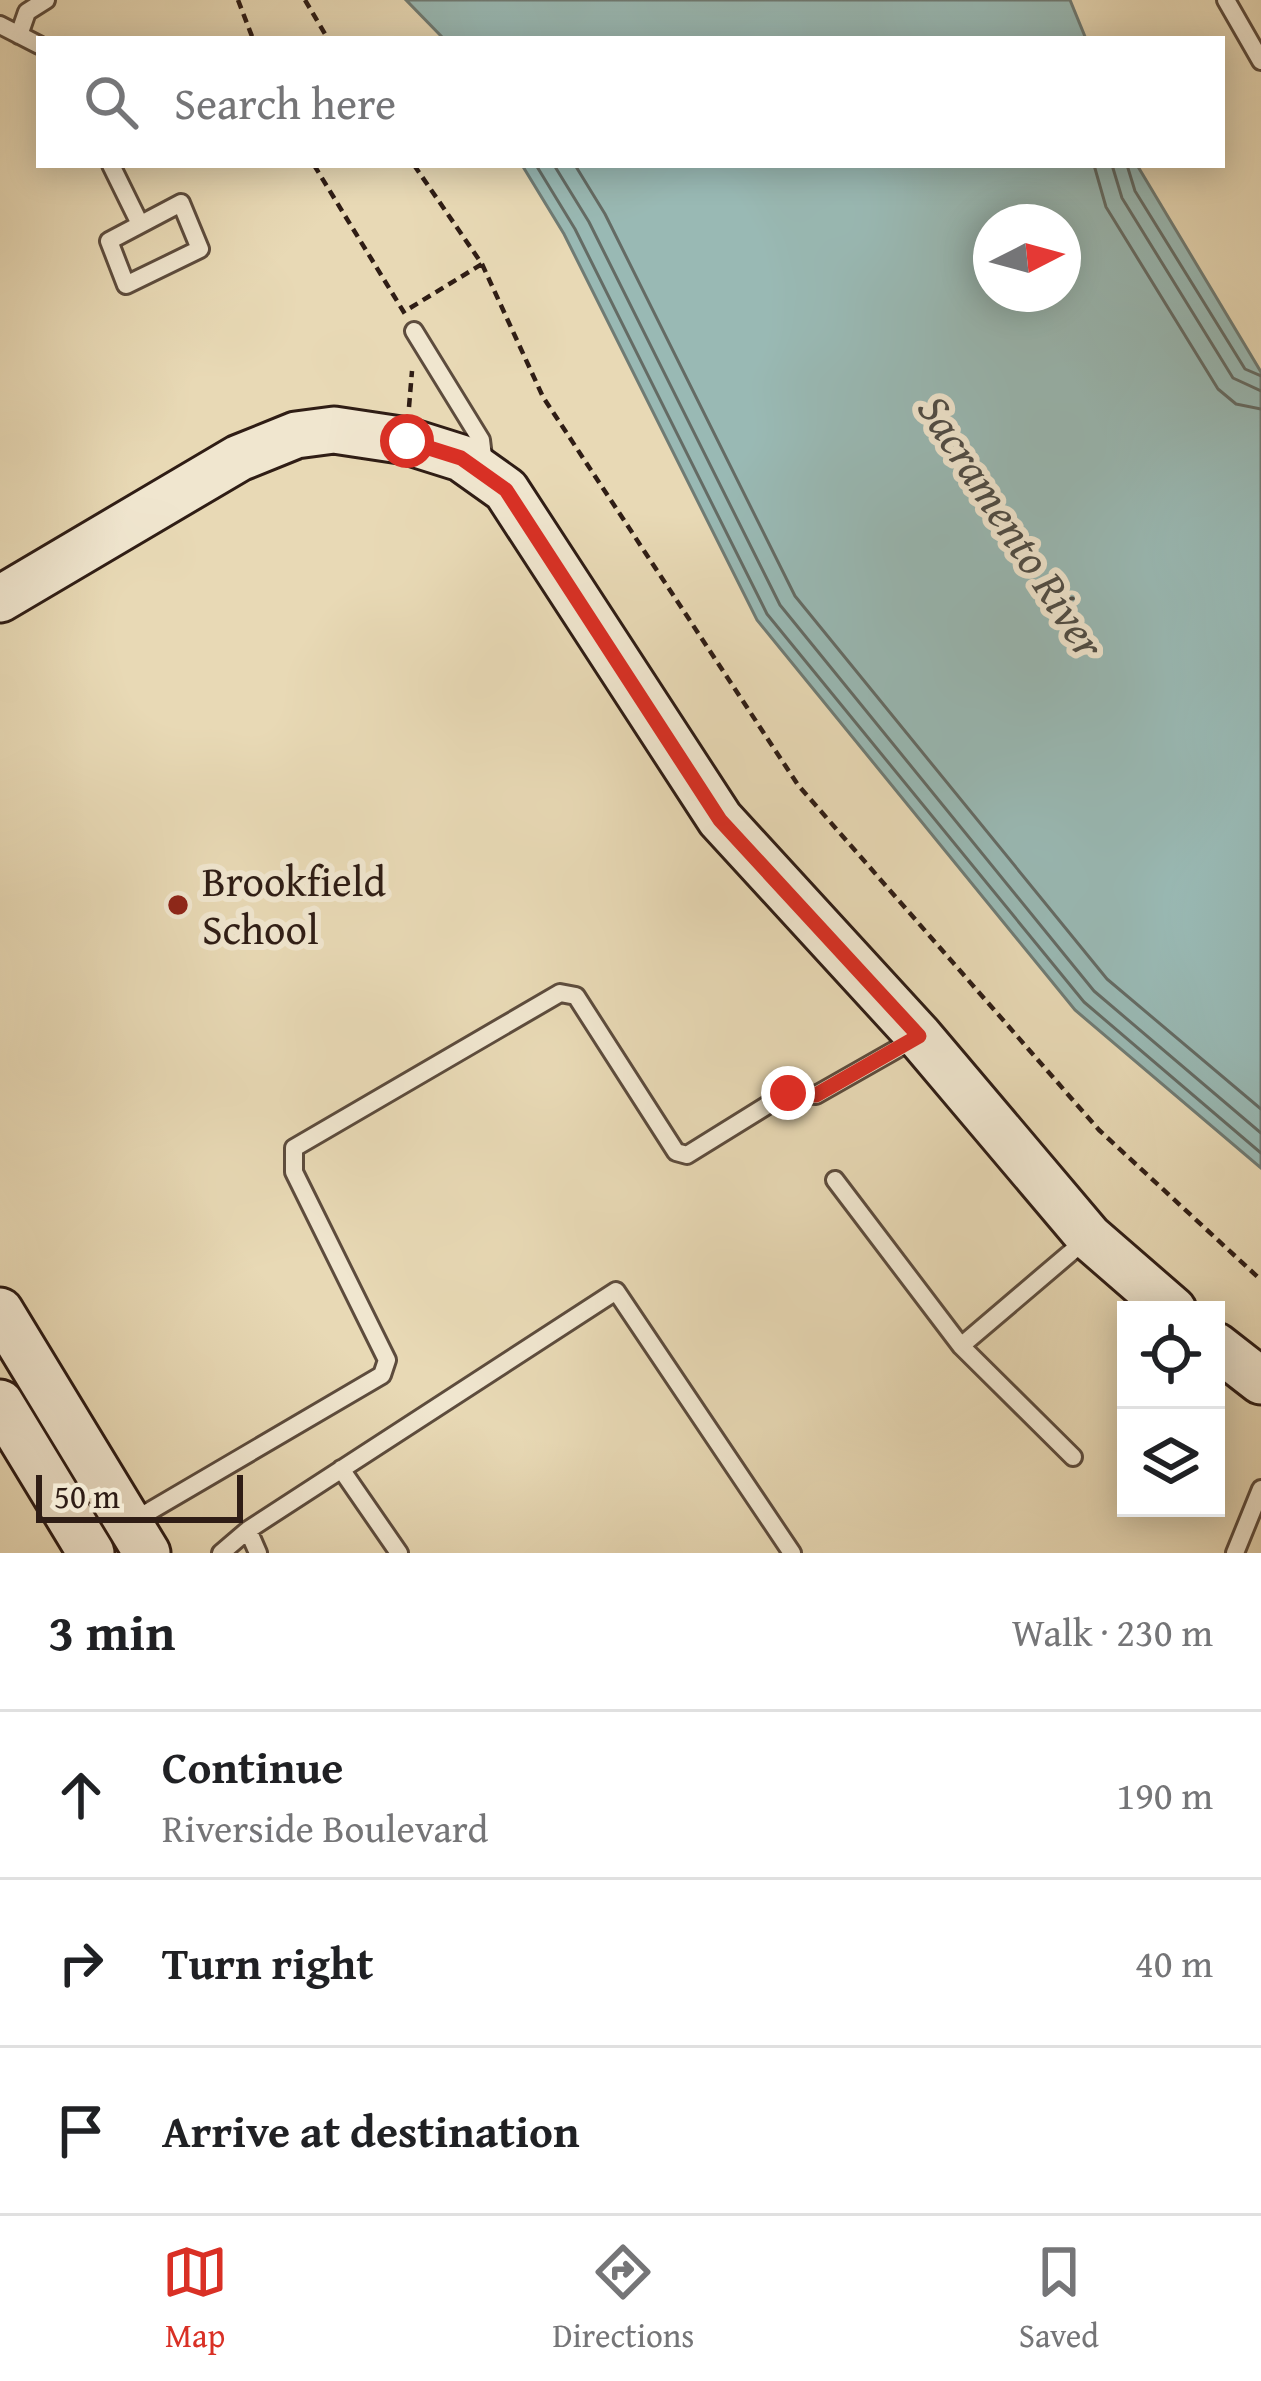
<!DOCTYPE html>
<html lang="en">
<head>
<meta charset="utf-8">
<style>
	body { margin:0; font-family:"Gentium Book Plus",serif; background:#f6f6f6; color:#202124 }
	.controls { position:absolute; right:36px; bottom:36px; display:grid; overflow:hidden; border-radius:0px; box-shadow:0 6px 30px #0003 }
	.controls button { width:108px; height:108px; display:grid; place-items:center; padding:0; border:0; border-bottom:3px solid #e0e0e0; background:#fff; color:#202124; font:60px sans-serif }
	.compass { position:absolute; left:973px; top:204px; width:108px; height:108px; border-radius:50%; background:#fff; box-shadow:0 6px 30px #0003; rotate:84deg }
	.scale { position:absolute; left:36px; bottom:30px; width:207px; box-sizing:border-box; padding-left:12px; border:6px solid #2f1d15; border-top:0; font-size:33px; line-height:42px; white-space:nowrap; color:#2f1d15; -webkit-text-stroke:9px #f0e6cf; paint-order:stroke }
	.stop { position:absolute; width:36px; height:36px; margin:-27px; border:9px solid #d93025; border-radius:50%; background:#fff }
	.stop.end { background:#d93025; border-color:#fff; box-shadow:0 3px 12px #0008 }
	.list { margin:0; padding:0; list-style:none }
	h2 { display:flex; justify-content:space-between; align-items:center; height:156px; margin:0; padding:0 48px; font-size:51px }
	h2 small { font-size:39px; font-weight:400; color:#757577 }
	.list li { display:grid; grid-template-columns:78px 1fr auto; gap:36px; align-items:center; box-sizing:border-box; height:168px; padding:0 48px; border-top:3px solid #e0e0e0 }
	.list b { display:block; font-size:45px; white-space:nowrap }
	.list p { margin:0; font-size:39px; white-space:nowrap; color:#757577 }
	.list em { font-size:39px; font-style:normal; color:#757577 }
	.icon { flex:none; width:66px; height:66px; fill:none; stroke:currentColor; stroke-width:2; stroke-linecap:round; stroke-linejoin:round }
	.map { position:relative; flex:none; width:1261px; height:1553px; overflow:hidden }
	.search { position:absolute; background:#fff; box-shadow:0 6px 30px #0003; left:36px; right:36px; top:36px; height:132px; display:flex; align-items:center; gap:30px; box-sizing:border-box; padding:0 42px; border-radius:0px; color:#757577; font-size:45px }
	.sheet { height:660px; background:#fff }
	nav { display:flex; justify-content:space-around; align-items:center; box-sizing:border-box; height:168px; border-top:3px solid #e0e0e0; background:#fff; font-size:33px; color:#757577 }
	nav a { display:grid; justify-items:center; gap:6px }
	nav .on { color:#d93025 }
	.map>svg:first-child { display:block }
	.water { fill:#99b9b4; stroke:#6f7b74; stroke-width:3; fill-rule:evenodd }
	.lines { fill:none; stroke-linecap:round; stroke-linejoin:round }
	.shore { stroke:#646b64; stroke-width:3 }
	.lane-casing { stroke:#5d4c3d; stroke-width:22 }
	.secondary-casing { stroke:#2f1d15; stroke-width:51 }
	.path { stroke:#2f1d15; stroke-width:4.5; stroke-dasharray:9 6; stroke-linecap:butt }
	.lane { stroke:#f0e6cf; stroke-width:16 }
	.secondary { stroke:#f0e6cf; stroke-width:45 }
	.route { stroke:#d93025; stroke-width:15 }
	.poi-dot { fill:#8f2418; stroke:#f0e6cf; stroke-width:4.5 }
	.labels { text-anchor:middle; stroke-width:12; stroke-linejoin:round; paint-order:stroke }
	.poi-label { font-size:42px; fill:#2f1d15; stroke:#f0e6cf; text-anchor:start }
	.water-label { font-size:45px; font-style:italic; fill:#4f4c45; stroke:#f0e6cf }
</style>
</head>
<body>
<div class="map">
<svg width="1261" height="1553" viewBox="0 0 1261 1553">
	<rect width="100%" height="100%" fill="#e8d9b5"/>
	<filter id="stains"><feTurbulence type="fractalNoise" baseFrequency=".00167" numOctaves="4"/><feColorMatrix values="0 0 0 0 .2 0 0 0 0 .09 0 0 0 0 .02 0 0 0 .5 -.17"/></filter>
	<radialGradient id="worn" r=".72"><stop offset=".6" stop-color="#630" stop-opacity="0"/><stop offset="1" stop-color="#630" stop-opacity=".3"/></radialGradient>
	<path class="water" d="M406,0H1070L1086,39H444Z
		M522,165H1137L1261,372V1168L1075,1010L757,620L564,234ZM1063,222V294H991V222Z"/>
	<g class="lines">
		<path class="shore" d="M536,165L575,229L767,614L1084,1002L1261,1153
			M554,165L589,222L780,605L1094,991L1261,1133
			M575,165L605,214L795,596L1107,979L1261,1109
			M1094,165L1106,207L1218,389L1236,404L1261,409
			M1112,165L1122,198L1233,378L1261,391
			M1127,165L1135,191L1245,369L1261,376"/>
		<defs>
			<path id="lane" d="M1226,0L1261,61
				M0,25L39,45
				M19,35L27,12L46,0
				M111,165L140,224
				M181,203L200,249L126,285L109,241Z
				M414,331L481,440L484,465
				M835,1180L961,1346L1073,1457
				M961,1346L1089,1237
				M341,1469L399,1553
				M133,1521L382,1375L387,1360L294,1172V1148L560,993L576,996L676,1152L687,1155L787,1093L816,1095L918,1037
				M248,1530L258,1553
				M221,1553L248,1530L616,1291L792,1553
				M1235,1553L1261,1489"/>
			<path id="secondary" d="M0,599L239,458L296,435L334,430L407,441L461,458L506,490L720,819L919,1036L1089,1237L1173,1310
				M0,1311L147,1553
				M1216,1346L1261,1381
				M0,1403L91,1553"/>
		</defs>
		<use href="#lane" class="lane-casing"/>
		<use href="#secondary" class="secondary-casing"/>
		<path class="path" d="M238,0L253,39
			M305,0L328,39
			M314,165L405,314
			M414,165L482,264L543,397L798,785L1099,1130L1261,1280
			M410,308L482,264
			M409,407L412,371"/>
		<use href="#lane" class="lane"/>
		<use href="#secondary" class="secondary"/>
	</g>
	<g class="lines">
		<path class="route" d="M407,441L461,458L506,490L720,820L919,1036L816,1095L788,1093"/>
	</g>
	<circle class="poi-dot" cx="178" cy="905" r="12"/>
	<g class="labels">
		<g class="poi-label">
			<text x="202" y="896">Brookfield<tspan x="202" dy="48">School</tspan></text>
		</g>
		<g class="water-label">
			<text transform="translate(1012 526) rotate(57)" y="16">Sacramento River</text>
		</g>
	</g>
	<rect width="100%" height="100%" filter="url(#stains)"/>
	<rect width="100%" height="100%" fill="url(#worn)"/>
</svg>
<div class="controls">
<button><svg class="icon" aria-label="locate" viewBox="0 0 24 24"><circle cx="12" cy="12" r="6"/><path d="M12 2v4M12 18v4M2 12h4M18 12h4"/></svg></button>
<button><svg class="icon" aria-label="layers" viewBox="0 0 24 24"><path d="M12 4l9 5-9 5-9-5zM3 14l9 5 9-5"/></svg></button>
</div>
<svg class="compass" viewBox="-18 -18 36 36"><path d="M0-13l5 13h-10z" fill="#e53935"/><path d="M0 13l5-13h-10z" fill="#757577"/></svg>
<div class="scale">50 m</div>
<div class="stop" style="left:407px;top:441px"></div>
<div class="stop end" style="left:788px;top:1093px"></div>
<div class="search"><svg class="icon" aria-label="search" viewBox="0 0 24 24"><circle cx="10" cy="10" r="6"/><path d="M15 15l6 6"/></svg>Search here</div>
</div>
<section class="sheet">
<h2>3 min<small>Walk · 230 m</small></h2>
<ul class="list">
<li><svg class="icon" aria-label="ahead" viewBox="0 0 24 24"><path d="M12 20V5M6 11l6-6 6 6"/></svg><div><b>Continue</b><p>Riverside Boulevard</p></div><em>190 m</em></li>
<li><svg class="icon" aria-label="right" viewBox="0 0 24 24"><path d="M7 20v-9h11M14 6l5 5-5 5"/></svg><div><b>Turn right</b></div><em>40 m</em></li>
<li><svg class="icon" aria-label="arrive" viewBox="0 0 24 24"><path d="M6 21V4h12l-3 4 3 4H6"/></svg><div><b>Arrive at destination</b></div></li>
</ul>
</section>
<nav>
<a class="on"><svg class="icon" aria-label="map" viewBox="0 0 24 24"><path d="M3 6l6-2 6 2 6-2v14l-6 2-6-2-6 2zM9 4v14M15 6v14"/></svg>Map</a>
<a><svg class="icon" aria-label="directions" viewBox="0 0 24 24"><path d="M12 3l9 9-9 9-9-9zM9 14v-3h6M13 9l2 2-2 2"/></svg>Directions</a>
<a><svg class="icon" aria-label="saved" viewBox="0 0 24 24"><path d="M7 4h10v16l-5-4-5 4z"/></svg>Saved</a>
</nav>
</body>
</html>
